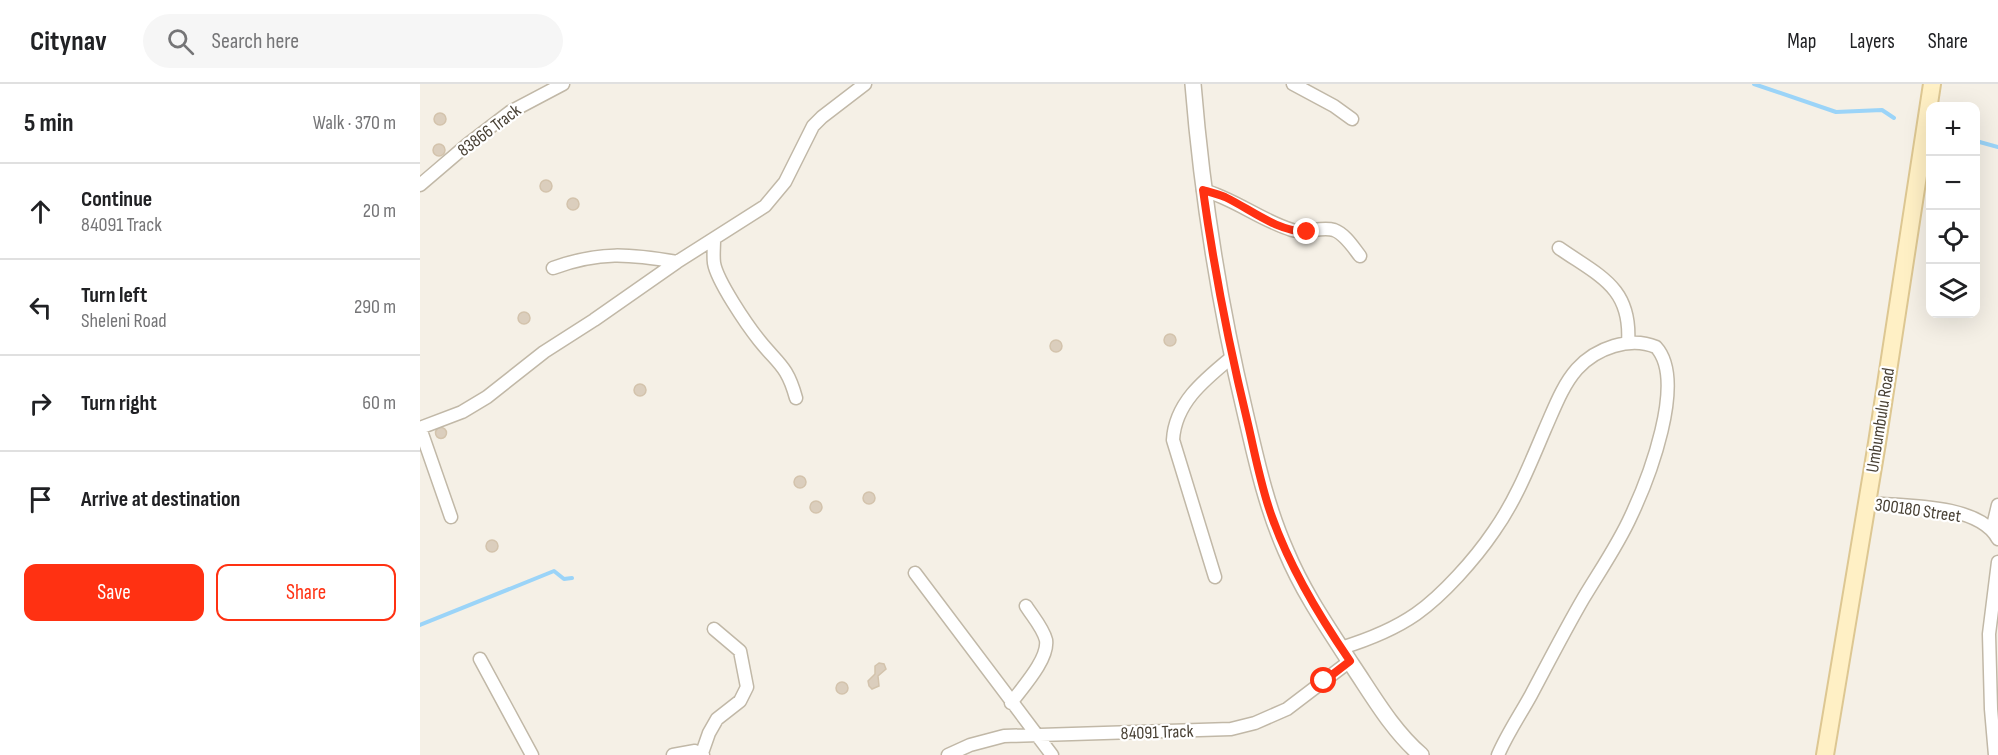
<!DOCTYPE html>
<html lang="en">
<head>
<meta charset="utf-8">
<style>
	body { margin:0; font-family:"Sofia Sans Condensed",sans-serif; background:#f6f6f6; color:#202124 }
	.controls { position:absolute; right:18px; top:18px; display:grid; overflow:hidden; border-radius:12px; box-shadow:0 6px 24px #0002 }
	.controls button { width:54px; height:54px; display:grid; place-items:center; padding:0; border:0; border-bottom:2px solid #e0e0e0; background:#fff; color:#202124; font:30px sans-serif }
	.stop { position:absolute; width:18px; height:18px; margin:-14px; border:4px solid #ff3112; border-radius:50%; background:#fff }
	.stop.end { background:#ff3112; border-color:#fff; box-shadow:0 2px 6px #0008 }
	.list { margin:0; padding:0; list-style:none }
	h2 { display:flex; justify-content:space-between; align-items:center; height:78px; margin:0; padding:0 24px; font-size:26px }
	h2 small { font-size:20px; font-weight:400; color:#757577 }
	.list li { display:grid; grid-template-columns:39px 1fr auto; gap:18px; align-items:center; box-sizing:border-box; height:96px; padding:0 24px; border-top:2px solid #e0e0e0 }
	.list b { display:block; font-size:22px; white-space:nowrap }
	.list p { margin:0; font-size:20px; white-space:nowrap; color:#757577 }
	.list em { font-size:20px; font-style:normal; color:#757577 }
	.actions { display:flex; gap:12px; padding:18px 24px }
	.actions a { flex:1; padding:14px 0; border:2px solid #ff3112; border-radius:12px; text-align:center; font-size:21px; color:#ff3112 }
	.actions .main { background:#ff3112; color:#fff }
	.icon { flex:none; width:33px; height:33px; fill:none; stroke:currentColor; stroke-width:2; stroke-linecap:round; stroke-linejoin:round }
	.map { position:relative; flex:none; width:1578px; height:671px; overflow:hidden }
	header { display:flex; align-items:center; gap:36px; box-sizing:border-box; height:84px; padding:0 30px; background:#fff; border-bottom:2px solid #e0e0e0 }
	header strong { font-size:28px }
	nav { display:flex; gap:33px; margin-inline-start:auto; font-size:21px }
	.search { width:420px; height:54px; background:#f6f6f6; display:flex; align-items:center; gap:15px; box-sizing:border-box; padding:0 21px; border-radius:33px; color:#757577; font-size:22px }
	main { display:flex }
	aside { flex:1; background:#fff }
	.map>svg:first-child { display:block }
	.lines { fill:none; stroke-linecap:round; stroke-linejoin:round }
	.stream { stroke:#9bd4f8; stroke-width:4 }
	.building { fill:#dbcebd; stroke:#d3c3ac; stroke-width:1.5 }
	.minor-casing { stroke:#c1b8a7; stroke-width:15 }
	.tertiary-casing { stroke:#c1b8a7; stroke-width:18 }
	.secondary-casing { stroke:#ddc792; stroke-width:20 }
	.minor { stroke:#fff; stroke-width:12 }
	.tertiary { stroke:#fff; stroke-width:15 }
	.secondary { stroke:#fff0c5; stroke-width:16 }
	.route { stroke:#ff3112; stroke-width:8 }
	.labels { text-anchor:middle; stroke-width:4.5; stroke-linejoin:round; paint-order:stroke }
	.street-label { font-size:18px; fill:#484034; stroke:#fff }
</style>
</head>
<body>
<header>
<strong>Citynav</strong>
<div class="search"><svg class="icon" aria-label="search" viewBox="0 0 24 24"><circle cx="10" cy="10" r="6"/><path d="M15 15l6 6"/></svg>Search here</div>
<nav><a>Map</a><a>Layers</a><a>Share</a></nav>
</header>
<main>
<aside>
<h2>5 min<small>Walk · 370 m</small></h2>
<ul class="list">
<li><svg class="icon" aria-label="ahead" viewBox="0 0 24 24"><path d="M12 20V5M6 11l6-6 6 6"/></svg><div><b>Continue</b><p>84091 Track</p></div><em>20 m</em></li>
<li><svg class="icon" aria-label="left" viewBox="0 0 24 24"><path d="M17 20v-9H6M10 6l-5 5 5 5"/></svg><div><b>Turn left</b><p>Sheleni Road</p></div><em>290 m</em></li>
<li><svg class="icon" aria-label="right" viewBox="0 0 24 24"><path d="M7 20v-9h11M14 6l5 5-5 5"/></svg><div><b>Turn right</b></div><em>60 m</em></li>
<li><svg class="icon" aria-label="arrive" viewBox="0 0 24 24"><path d="M6 21V4h12l-3 4 3 4H6"/></svg><div><b>Arrive at destination</b></div></li>
</ul>
<div class="actions"><a class="main">Save</a><a>Share</a></div>
</aside>
<div class="map">
<svg width="1578" height="671" viewBox="0 0 1578 671">
	<rect width="100%" height="100%" fill="#f5f0e6"/>
	<g class="lines">
		<path class="stream" d="M1334,0L1416,28L1462,26L1474,34
			M1556,57L1578,63
			M0,541L134,487L144,495L152,494"/>
	</g>
	<path class="building" d="M14 35a6 6 0 1 1 12 0a6 6 0 1 1-12 0Z
		M13 66a6 6 0 1 1 12 0a6 6 0 1 1-12 0Z
		M120 102a6 6 0 1 1 12 0a6 6 0 1 1-12 0Z
		M147 120a6 6 0 1 1 12 0a6 6 0 1 1-12 0Z
		M98 234a6 6 0 1 1 12 0a6 6 0 1 1-12 0Z
		M744 256a6 6 0 1 1 12 0a6 6 0 1 1-12 0Z
		M630 262a6 6 0 1 1 12 0a6 6 0 1 1-12 0Z
		M214 306a6 6 0 1 1 12 0a6 6 0 1 1-12 0Z
		M15.5 349a5.5 5.5 0 1 1 11 0a5.5 5.5 0 1 1-11 0Z
		M374 398a6 6 0 1 1 12 0a6 6 0 1 1-12 0Z
		M443 414a6 6 0 1 1 12 0a6 6 0 1 1-12 0Z
		M390 423a6 6 0 1 1 12 0a6 6 0 1 1-12 0Z
		M66 462a6 6 0 1 1 12 0a6 6 0 1 1-12 0Z
		M459,579L464,580L466,585L458,592L459,602L452,605L449,602L448,597L455,590V582Z
		M416 604a6 6 0 1 1 12 0a6 6 0 1 1-12 0Z"/>
	<g class="lines">
		<defs>
			<path id="minor" d="M873,0L914,22L932,35
				M0,101L48,60L90,28L143,0
				M783,106C815,115 840,136 872,146C886,150 901,142 914,146C925,150 933,163 940,172
				M294,156C294,163 293,172 294,179C297,197 327,241 339,256C358,280 367,281 376,314
				M1139,164C1179,192 1212,203 1208,259
				M133,184C180,167 209,170 257,178
				M0,344L42,328L67,313L124,268L174,236L257,178L345,122L365,98L393,42L402,33L445,0
				M0,344L31,433
				M1446,419C1482,422 1559,419 1578,455
				M1572,446L1578,421
				M495,489L632,671
				M795,493L753,356C755,319 784,296 812,273
				M921,564C947,556 973,546 996,530C1023,511 1055,475 1074,447C1096,416 1110,380 1125,345C1134,325 1142,302 1157,285C1176,264 1210,252 1236,263C1267,297 1228,396 1211,432C1198,461 1179,488 1163,515C1145,546 1128,579 1111,611C1100,631 1087,650 1078,671
				M60,575L112,671
				M591,619C602,604 629,575 626,556C623,544 613,533 606,522
				M282,669L289,649L297,635L320,617L327,603L320,567L294,545
				M253,671L275,667L283,671
				M528,671L550,661L584,652L811,645L835,639L867,625L930,577
				M1575,671L1571,625L1569,550L1578,478"/>
			<path id="tertiary" d="M773,0C782,111 799,219 825,328C836,375 846,422 866,467C883,508 908,544 932,581C953,612 972,646 1001,671"/>
			<path id="secondary" d="M1405,671L1457,359L1512,0"/>
		</defs>
		<use href="#minor" class="minor-casing"/>
		<use href="#tertiary" class="tertiary-casing"/>
		<use href="#secondary" class="secondary-casing"/>
		<use href="#minor" class="minor"/>
		<use href="#tertiary" class="tertiary"/>
		<use href="#secondary" class="secondary"/>
	</g>
	<g class="lines">
		<path class="route" d="M887,148C856,147 832,126 805,113C798,110 790,108 783,106C794,185 809,262 828,340C835,370 841,403 852,433C870,484 899,532 930,577L904,597"/>
	</g>
	<g class="labels">
		<g class="street-label">
			<text transform="translate(69 46) rotate(-37)" y="6">83866 Track</text>
			<text transform="translate(1460 336) rotate(-81)" y="6">Umbumbulu Road</text>
			<text transform="translate(1498 426) rotate(8)" y="6">300180 Street</text>
			<text transform="translate(737 648) rotate(-2)" y="6">84091 Track</text>
		</g>
	</g>
</svg>
<div class="controls">
<button>+</button>
<button>−</button>
<button><svg class="icon" aria-label="locate" viewBox="0 0 24 24"><circle cx="12" cy="12" r="6"/><path d="M12 2v4M12 18v4M2 12h4M18 12h4"/></svg></button>
<button><svg class="icon" aria-label="layers" viewBox="0 0 24 24"><path d="M12 4l9 5-9 5-9-5zM3 14l9 5 9-5"/></svg></button>
</div>
<div class="stop" style="left:904px;top:597px"></div>
<div class="stop end" style="left:887px;top:148px"></div>
</div>
</main>
</body>
</html>
